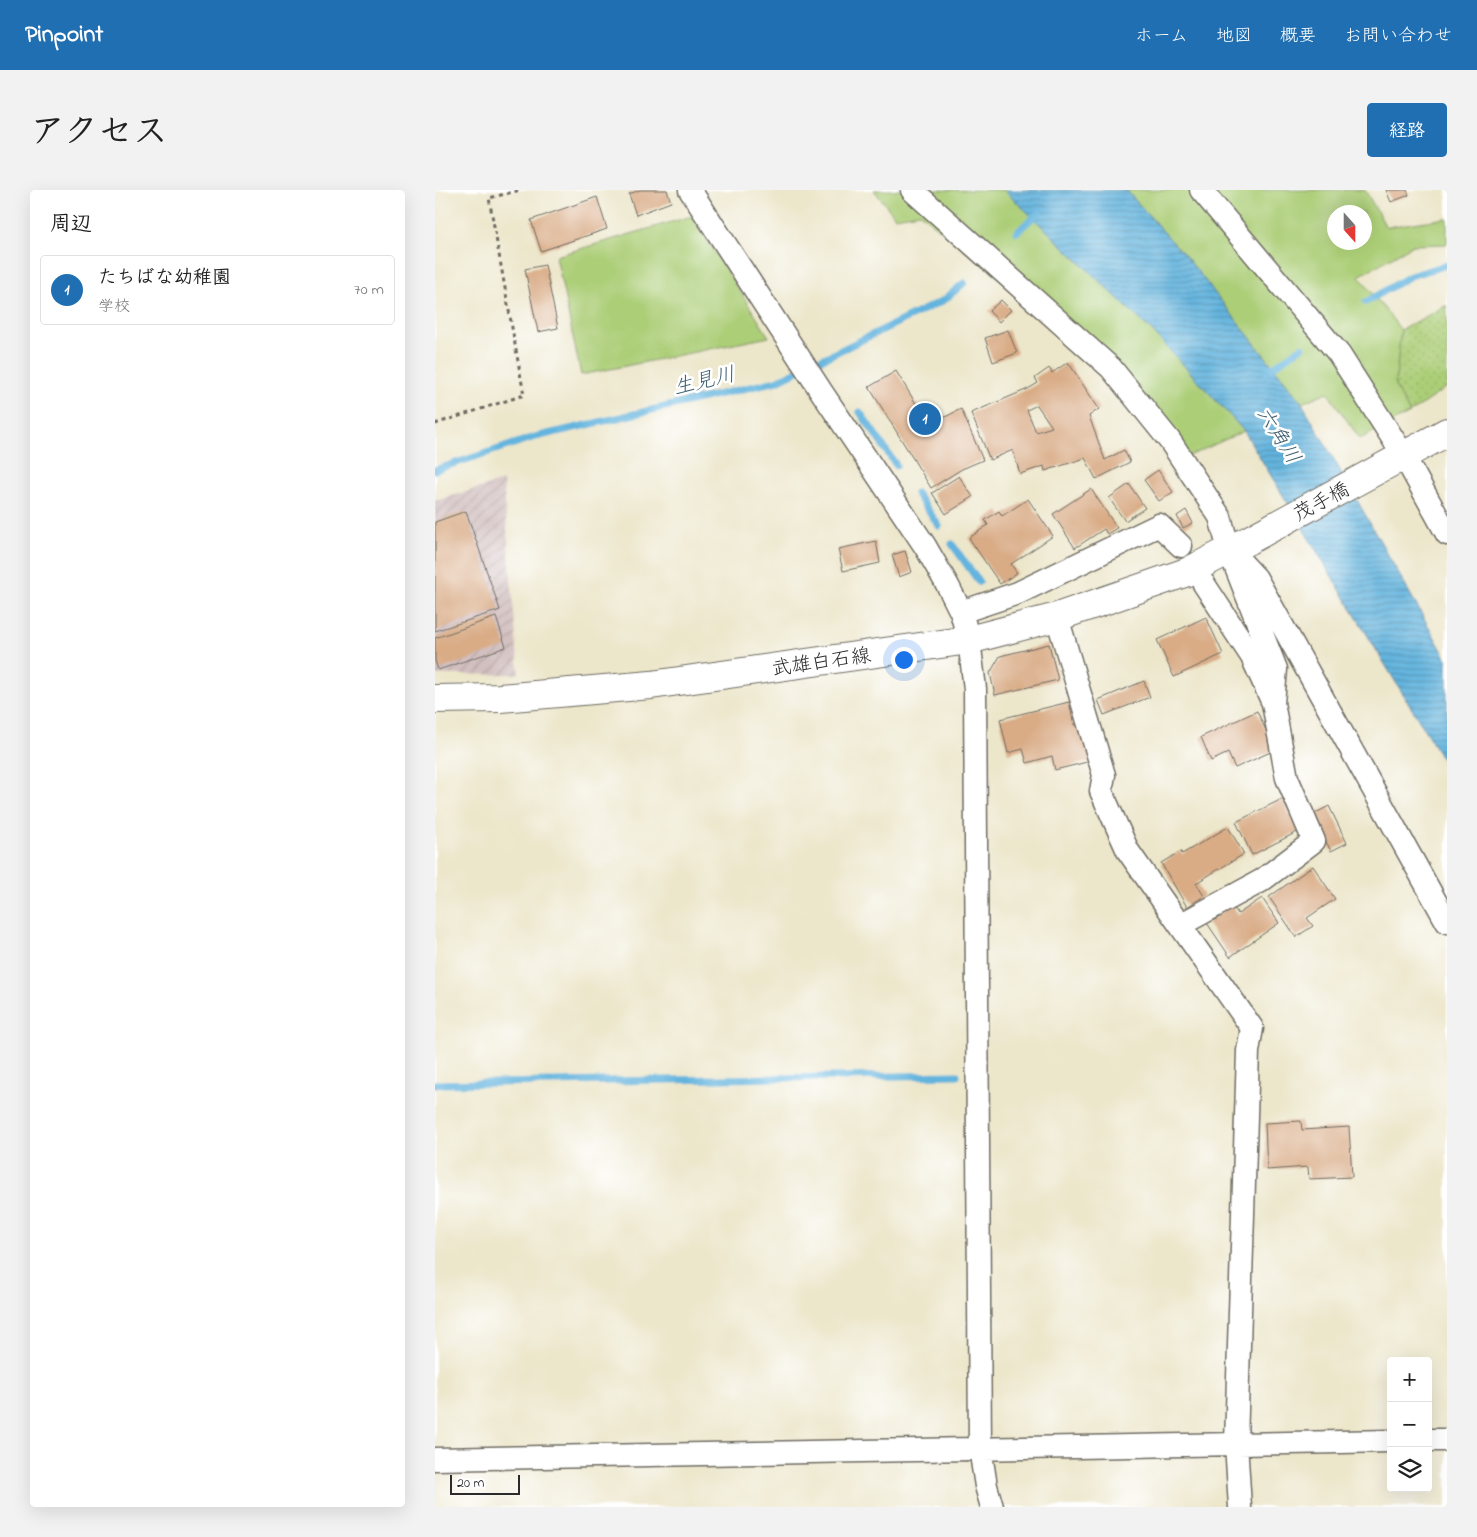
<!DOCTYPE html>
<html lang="ja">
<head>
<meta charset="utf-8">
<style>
	body { margin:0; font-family:"Indie Flower","Klee One",sans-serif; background:#f2f2f2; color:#222 }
	.controls { position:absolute; right:15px; bottom:15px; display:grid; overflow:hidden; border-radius:5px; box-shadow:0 5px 20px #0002 }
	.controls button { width:45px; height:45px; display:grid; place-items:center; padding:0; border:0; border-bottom:1px solid #e0e0e0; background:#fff; color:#222; font:25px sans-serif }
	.compass { position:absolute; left:892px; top:15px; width:45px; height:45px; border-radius:50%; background:#fff; box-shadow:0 5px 20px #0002; rotate:159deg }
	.scale { position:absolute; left:15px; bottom:12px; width:70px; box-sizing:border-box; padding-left:5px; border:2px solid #2b2b2b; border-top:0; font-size:14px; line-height:18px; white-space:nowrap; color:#2b2b2b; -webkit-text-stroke:4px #fff; paint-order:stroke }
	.you { position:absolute; left:468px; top:469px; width:18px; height:18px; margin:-12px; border:4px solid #fff; border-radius:50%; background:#1a73e8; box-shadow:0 0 0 8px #1a73e833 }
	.badge { display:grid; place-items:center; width:32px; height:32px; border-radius:50%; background:#1f6fb2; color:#fff; font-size:16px; font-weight:700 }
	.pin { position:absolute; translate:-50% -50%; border:2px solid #fff; box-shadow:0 1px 5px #0006 }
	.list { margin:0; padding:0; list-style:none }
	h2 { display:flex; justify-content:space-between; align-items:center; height:65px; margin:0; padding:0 20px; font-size:21px }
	h2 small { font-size:16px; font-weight:400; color:#767676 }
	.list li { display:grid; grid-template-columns:32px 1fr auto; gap:15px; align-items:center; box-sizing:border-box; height:70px; margin:0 10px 10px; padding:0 10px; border:1px solid #e0e0e0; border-radius:5px }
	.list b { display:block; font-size:19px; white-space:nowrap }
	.list p { margin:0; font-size:16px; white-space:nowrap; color:#767676 }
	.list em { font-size:16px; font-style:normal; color:#767676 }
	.icon { flex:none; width:28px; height:28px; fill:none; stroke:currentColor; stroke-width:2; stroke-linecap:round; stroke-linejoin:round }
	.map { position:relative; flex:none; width:1012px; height:1317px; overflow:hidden; border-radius:5px }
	header { display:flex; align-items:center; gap:30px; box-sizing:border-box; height:70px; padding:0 25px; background:#1f6fb2; color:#fff }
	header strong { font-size:24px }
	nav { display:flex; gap:28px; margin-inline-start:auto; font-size:18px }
	.intro { display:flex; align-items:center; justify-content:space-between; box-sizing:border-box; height:120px; padding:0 30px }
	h1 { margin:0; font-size:35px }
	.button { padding:12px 22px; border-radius:5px; background:#1f6fb2; color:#fff; font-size:18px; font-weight:700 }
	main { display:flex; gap:30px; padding:0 30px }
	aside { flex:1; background:#fff; border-radius:5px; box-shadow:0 5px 20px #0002 }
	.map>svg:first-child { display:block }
	.industrial { fill:url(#industrial-furrows) }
	.green { fill:#acce77; stroke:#6c7c51; fill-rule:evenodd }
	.garden { fill:url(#garden-dots); stroke:#6c7c51 }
	.water { fill:url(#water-rules); stroke:#477084 }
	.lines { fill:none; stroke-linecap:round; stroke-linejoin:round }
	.stream { stroke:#63b4de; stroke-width:7 }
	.building { fill:#d9ac86; fill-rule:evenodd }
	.minor-casing { stroke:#6f6c63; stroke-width:25 }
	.major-casing { stroke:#6f6c63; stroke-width:30 }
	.path { stroke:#6f6c63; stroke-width:3; stroke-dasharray:4 4; stroke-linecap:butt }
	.minor { stroke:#fff; stroke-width:22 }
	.major { stroke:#fff; stroke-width:28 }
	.labels { text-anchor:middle; stroke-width:5; stroke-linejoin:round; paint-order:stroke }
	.street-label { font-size:20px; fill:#2b2b2b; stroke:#fff }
	.water-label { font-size:21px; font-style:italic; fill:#416273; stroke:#fff }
</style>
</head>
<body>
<header>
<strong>Pinpoint</strong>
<nav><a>ホーム</a><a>地図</a><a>概要</a><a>お問い合わせ</a></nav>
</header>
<div class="intro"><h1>アクセス</h1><a class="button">経路</a></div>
<main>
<aside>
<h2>周辺<small></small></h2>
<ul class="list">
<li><span class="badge">1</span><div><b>たちばな幼稚園</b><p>学校</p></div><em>70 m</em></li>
</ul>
</aside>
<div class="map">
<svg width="1012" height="1317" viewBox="0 0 1012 1317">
	<defs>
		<pattern id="industrial-furrows" width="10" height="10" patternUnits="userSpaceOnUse" patternTransform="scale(1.25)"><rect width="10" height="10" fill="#d2bfbf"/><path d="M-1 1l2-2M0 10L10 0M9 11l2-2" fill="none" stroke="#b4a4a4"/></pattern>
		<pattern id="garden-dots" width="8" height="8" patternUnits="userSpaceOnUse" patternTransform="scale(1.25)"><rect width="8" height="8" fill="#acce77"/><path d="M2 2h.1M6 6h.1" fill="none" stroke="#94b167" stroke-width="1.8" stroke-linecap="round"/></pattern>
		<pattern id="water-rules" width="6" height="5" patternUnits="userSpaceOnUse" patternTransform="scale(1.25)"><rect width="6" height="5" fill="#63b4de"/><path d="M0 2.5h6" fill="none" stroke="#5293b4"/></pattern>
	</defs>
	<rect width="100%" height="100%" fill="#fff"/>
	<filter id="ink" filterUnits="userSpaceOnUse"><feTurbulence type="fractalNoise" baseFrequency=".02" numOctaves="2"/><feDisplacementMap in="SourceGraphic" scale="10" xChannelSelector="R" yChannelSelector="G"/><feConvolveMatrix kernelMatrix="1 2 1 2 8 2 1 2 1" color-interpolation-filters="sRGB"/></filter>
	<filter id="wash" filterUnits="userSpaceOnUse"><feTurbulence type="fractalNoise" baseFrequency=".0096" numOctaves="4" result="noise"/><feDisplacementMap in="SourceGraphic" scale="20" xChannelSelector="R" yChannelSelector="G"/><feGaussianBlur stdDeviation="1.12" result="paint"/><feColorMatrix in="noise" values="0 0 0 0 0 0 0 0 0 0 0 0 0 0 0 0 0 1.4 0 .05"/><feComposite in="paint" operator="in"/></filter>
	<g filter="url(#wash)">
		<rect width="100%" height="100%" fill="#ece6ca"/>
		<path class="industrial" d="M68,291L84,484L0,485V311Z"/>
		<path class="green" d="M439,0H569L718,142L809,241L741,272L680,192L569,92L485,23L460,27Z
			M691,0H930L951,37L1012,28V54L978,55L924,86L966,140L960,196L975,223L925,249L892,202L867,213L752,68ZM899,22H929V52H899Z
			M257,26L334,147L146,185L121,66Z"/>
		<path class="garden" d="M1010,116H1012V197L975,223L960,196L966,140Z"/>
		<path class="water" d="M569,0H691L752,68L867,213L1012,469V577L809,241L718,142Z"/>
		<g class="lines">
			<path class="stream" d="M582,42L604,22
				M931,112L975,86L1012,75
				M831,182L867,157
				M425,222L461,275
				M0,280L100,247L342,191L509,110L529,93
				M481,303L504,336
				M517,354L544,392
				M0,894L522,885"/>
		</g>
		<g id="blocks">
			<path class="building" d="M205,0H232L236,12L201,25L194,4Z
				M951,0H972L974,5L956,12Z
				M162,7L172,39L106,61L96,30Z
				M110,75L123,138L103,142L90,79Z
				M566,110L576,120L564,132L554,121Z
				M573,140L582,163L558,172L550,148Z
				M633,172L664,219L654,226L670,270L689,260L695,272L661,289L650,268L610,281L609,276L585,284L578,260L555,270L536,223L593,199L603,193L600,188L614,178L617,183ZM602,215L617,237L601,242L592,220Z
				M461,181L494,235L526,219L548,270L527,279L496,298L434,197Z
				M723,280L738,302L724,311L709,290Z
				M524,286L538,307L511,324L497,303Z
				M694,294L710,318L690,331L674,308Z
				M656,299L682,338L672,344L669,339L640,358L618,324Z
				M593,309L618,346L576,374L582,383L565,394L534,348L553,335L550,330L564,321L567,326Z
				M751,320L758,333L748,338L742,326Z
				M31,321L65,420L0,441V332Z
				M441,351L445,373L408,381L403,359Z
				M470,361L477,382L464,387L457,365Z
				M61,427L71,457L3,480L0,470V448Z
				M771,427L788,464L739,487L722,450Z
				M614,454L623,490L560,505L555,483L565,466Z
				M709,491L715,507L669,525L663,510Z
				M634,512L639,535L647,534L656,571L620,580L617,566L592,573L588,559L573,563L565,529Z
				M822,521L840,560L800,578L793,563L776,571L766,547Z
				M847,609L864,641L817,665L801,632Z
				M894,616L912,653L896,661L877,625Z
				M793,637L809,664L761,693L769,706L752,717L726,673L746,661L747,664Z
				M878,676L900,709L872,728L878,736L861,747L834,707Z
				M827,708L844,733L795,767L772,733L797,715L803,724Z
				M866,931L867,940L914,937L917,987L874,989L873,977L832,980L830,933Z"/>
		</g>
	</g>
	<g filter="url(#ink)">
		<use href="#blocks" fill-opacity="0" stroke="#6f6c63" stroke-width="1"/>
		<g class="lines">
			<defs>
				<path id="minor" d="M255,0L386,201L490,356L513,396L526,422L534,450L540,499L545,1258L551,1296L557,1317
					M477,0L676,178L735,251L785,327L794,360L841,479L838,513
					M766,0L904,164L969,266L1012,344
					M807,373L821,388L1012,732
					M526,422L583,403L724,335L746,356
					M622,427L669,585L666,601L693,661L817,838L813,861L801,1253L805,1317
					M745,735L826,691L879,651L852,588L838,513L817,467L769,394
					M993,1250H1012
					M0,1269L956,1251"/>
				<path id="major" d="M0,509L65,508L216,495L534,450L622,427L752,382L814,350L1012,242"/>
			</defs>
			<use href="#minor" class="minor-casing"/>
			<use href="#major" class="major-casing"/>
			<path class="path" d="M0,234L89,205L54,8L86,0"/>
			<use href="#minor" class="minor"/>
			<use href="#major" class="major"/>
		</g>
	</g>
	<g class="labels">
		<g class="street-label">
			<text transform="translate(886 311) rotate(-28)" y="7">茂手橋</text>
			<text transform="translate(386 471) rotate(-8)" y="7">武雄白石線</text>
		</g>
		<g class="water-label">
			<text transform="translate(269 190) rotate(-13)" y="7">生見川</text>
			<text transform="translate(844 245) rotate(58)" y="7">六角川</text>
		</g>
	</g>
</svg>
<div class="controls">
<button>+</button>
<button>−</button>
<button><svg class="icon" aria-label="layers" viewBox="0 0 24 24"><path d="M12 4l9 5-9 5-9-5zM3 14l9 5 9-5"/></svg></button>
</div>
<svg class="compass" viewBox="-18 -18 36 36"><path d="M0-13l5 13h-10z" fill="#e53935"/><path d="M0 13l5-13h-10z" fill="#767676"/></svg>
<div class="scale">20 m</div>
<div class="you"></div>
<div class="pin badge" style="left:490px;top:229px">1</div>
</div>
</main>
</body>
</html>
